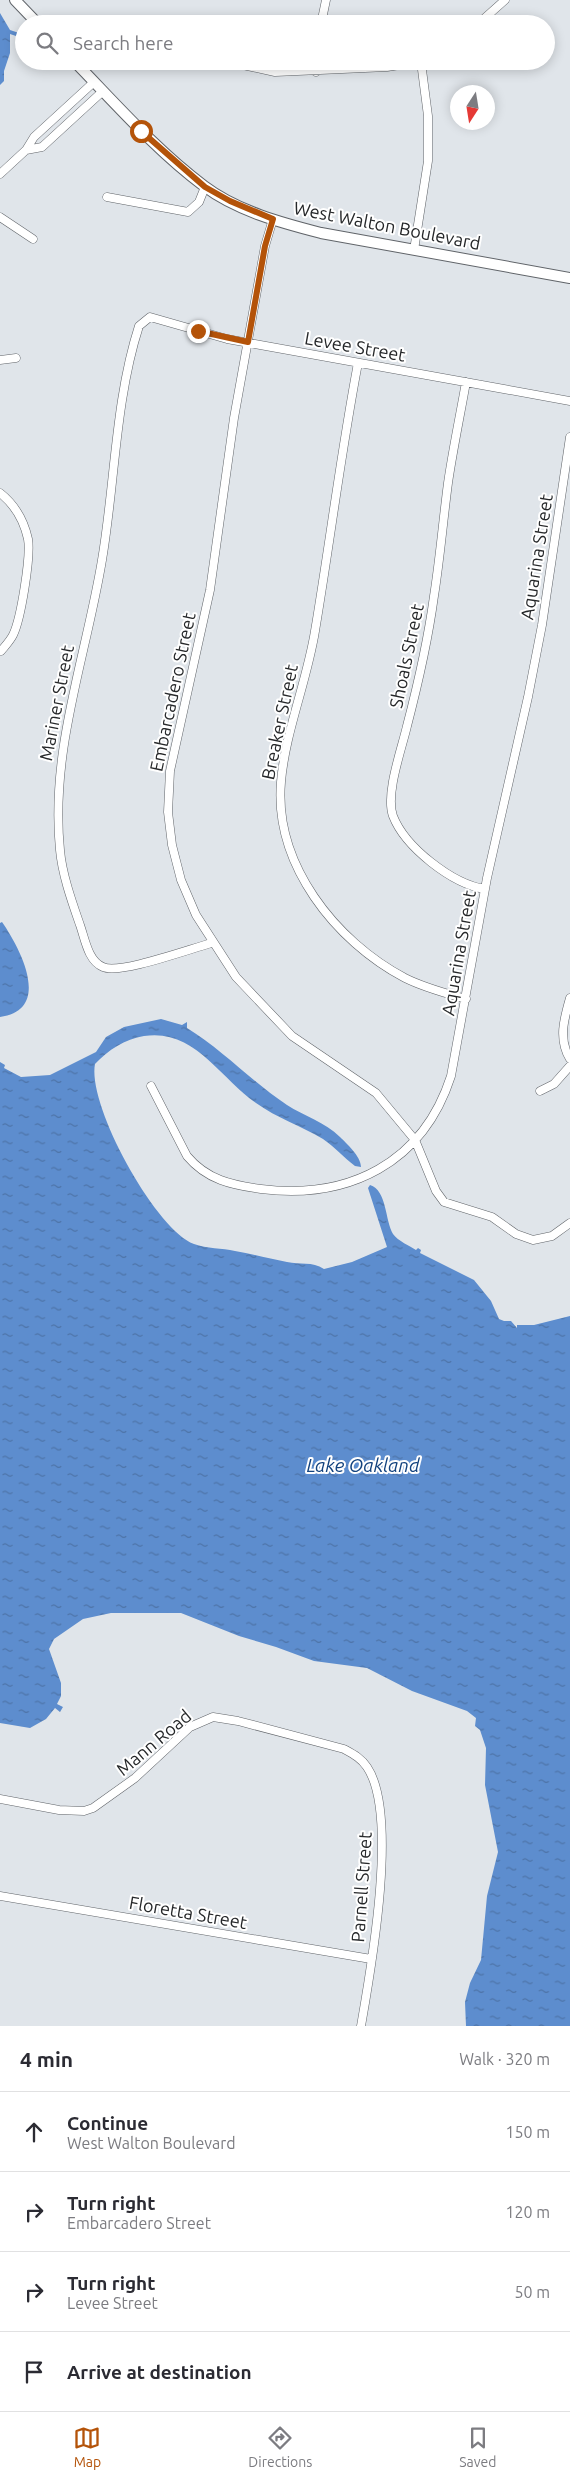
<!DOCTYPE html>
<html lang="en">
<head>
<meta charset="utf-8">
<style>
	body { margin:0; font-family:Ubuntu,sans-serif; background:#f7f7f7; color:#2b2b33 }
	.compass { position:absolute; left:450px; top:85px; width:45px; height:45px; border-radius:50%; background:#fff; box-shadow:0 2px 12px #0003; rotate:192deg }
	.stop { position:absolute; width:15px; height:15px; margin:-11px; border:4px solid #b45309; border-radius:50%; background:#fff }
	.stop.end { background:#b45309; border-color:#fff; box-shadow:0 1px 5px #0008 }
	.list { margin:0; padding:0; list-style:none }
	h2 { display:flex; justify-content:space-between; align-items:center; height:65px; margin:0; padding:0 20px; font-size:21px }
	h2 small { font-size:16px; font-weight:400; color:#7c7c81 }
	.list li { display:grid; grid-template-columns:32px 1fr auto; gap:15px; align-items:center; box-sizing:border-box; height:80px; padding:0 20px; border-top:1px solid #e1e1e2 }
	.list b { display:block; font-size:19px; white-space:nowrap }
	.list p { margin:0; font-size:16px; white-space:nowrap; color:#7c7c81 }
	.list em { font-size:16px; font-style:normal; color:#7c7c81 }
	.icon { flex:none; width:28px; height:28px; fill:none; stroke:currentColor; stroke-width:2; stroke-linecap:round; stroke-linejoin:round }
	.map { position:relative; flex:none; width:570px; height:2026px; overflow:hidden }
	.search { position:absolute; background:#fff; box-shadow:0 2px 12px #0003; left:15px; right:15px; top:15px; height:55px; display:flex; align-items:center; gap:12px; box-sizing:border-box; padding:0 18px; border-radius:28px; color:#7c7c81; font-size:19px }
	.sheet { height:385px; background:#fff }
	nav { display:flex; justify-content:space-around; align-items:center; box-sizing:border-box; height:70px; border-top:1px solid #e1e1e2; background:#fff; font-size:14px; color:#7c7c81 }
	nav a { display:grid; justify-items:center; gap:2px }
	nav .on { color:#b45309 }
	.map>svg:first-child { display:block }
	.water { fill:url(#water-ripples) }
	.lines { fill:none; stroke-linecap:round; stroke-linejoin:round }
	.minor-casing { stroke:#606469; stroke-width:9 }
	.major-casing { stroke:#606469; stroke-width:12 }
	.minor { stroke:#fff; stroke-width:8 }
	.major { stroke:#fff; stroke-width:10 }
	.route { stroke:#b45309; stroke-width:6 }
	.labels { text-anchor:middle; stroke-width:4; stroke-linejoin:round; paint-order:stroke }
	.street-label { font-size:18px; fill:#26282a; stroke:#fff }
	.water-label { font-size:19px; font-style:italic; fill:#12427e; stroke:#fff }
</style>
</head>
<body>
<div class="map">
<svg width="570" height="2026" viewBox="0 0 570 2026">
	<defs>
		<pattern id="water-ripples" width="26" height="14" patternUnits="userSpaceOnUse" patternTransform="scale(1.25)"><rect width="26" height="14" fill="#5d8dce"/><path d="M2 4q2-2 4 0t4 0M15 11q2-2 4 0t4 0" fill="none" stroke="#4d73a7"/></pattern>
	</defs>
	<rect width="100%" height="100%" fill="#e0e5ea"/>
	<path class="water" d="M0,13L10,30L22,34L19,37L10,34V53L4,71V81L0,85Z
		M2,922C20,948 53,1010 0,1017V923Z
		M161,1019L182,1025L187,1022V1028C223,1050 252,1082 287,1105C304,1116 325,1122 340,1137C346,1143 361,1156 361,1167L355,1166C344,1158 335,1147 323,1139C301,1126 277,1118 256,1103C220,1078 194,1028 144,1036C125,1039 108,1050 95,1064C87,1105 155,1229 194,1244C207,1249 222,1248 235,1251C253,1254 270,1259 287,1262C300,1265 312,1261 324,1269L352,1262L387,1247L368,1188L370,1185C387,1190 385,1221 393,1234C398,1241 410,1246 416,1250L418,1248L421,1250L420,1253L474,1280L491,1301L499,1319L504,1321H511L517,1328V1325H534L570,1316V2026H466L465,2002L470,1983L481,1960L487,1896L498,1852L485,1785L486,1748L480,1730L475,1726L476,1718L467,1711L412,1691L367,1668L314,1661L276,1647L239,1636L181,1613H111L83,1619L54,1639L49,1649L61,1683V1696L57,1704L63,1707L60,1712L55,1708L46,1719L30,1728L0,1723V1062L5,1065L4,1068L21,1077L50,1075L96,1052L106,1037L124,1027Z"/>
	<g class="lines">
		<defs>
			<path id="minor" d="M321,24L326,0
				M478,24L505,0
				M224,61L275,72L387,67L424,61
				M316,72V61
				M94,82L34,137L26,150L42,147L103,91
				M0,174L26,150
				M107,197L188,212L199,202L205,187
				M0,217L33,239
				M273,219L265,246L234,418L210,590L170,771L168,812L172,845L181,880L196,915L236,977L292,1036L376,1093L415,1140L436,1191L444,1202L492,1217L516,1234L533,1240L552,1236L570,1223
				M414,250L428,161V116L421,62
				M0,360L16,358
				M358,363C341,452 330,542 315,631C307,681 285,733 281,782C274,864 335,941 405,978C425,988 445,993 466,999
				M466,382C460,416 453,449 448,483C443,521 440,558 434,596C428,640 418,684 407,726C402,748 385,794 393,816C405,847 452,884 485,889
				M0,493C14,504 24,521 28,539C31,556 21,619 13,635C10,641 5,646 1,651
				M212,943C192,948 119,975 103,967C88,961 85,939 80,925C72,902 62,874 60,850C50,750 86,657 102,560C115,484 115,400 139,326L150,317L227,339L570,401
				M570,998C564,1019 558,1039 570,1059
				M151,1086L187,1156C207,1180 232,1185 261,1189C349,1200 423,1163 451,1076L487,878L528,697L542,625L570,437
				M540,1091L554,1084L570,1066
				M0,1799L59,1810L84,1811L93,1808L135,1778L190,1727L213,1717L238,1721L344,1749C353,1754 361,1758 367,1767C399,1814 371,1969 361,2026
				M0,1896L371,1959"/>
			<path id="major" d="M15,0L38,24
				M74,61C116,104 156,150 204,186C237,211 282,223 321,233L570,278"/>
		</defs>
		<use href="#minor" class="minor-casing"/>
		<use href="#major" class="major-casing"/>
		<use href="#minor" class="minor"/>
		<use href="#major" class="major"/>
	</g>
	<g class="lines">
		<path class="route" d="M141,131L205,187L230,201L273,219L265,246L248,342L198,331"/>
	</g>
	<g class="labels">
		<g class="street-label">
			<text transform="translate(387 226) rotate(11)" y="6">West Walton Boulevard</text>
			<text transform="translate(355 347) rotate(10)" y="6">Levee Street</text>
			<text transform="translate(537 557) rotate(-81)" y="6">Aquarina Street</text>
			<text transform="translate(407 656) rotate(-78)" y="6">Shoals Street</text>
			<text transform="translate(173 692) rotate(-78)" y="6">Embarcadero Street</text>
			<text transform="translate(57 703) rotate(-79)" y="6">Mariner Street</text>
			<text transform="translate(280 722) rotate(-78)" y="6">Breaker Street</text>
			<text transform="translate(459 953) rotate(-80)" y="6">Aquarina Street</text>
			<text transform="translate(154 1743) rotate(-40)" y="6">Mann Road</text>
			<text transform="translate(362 1887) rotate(-86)" y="6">Parnell Street</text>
			<text transform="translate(188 1913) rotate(10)" y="6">Floretta Street</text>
		</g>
		<g class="water-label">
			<text x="363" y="1472">Lake Oakland</text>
		</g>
	</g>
</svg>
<svg class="compass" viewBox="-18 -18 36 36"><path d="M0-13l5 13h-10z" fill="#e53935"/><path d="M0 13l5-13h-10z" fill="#7c7c81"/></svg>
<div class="stop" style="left:141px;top:131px"></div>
<div class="stop end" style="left:198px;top:331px"></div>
<div class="search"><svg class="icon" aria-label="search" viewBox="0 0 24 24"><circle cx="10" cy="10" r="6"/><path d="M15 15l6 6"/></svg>Search here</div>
</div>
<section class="sheet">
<h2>4 min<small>Walk · 320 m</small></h2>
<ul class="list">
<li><svg class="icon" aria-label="ahead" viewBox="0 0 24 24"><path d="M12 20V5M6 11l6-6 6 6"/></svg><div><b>Continue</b><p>West Walton Boulevard</p></div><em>150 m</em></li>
<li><svg class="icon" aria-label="right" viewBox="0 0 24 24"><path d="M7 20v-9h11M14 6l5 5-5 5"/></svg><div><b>Turn right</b><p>Embarcadero Street</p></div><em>120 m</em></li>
<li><svg class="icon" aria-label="right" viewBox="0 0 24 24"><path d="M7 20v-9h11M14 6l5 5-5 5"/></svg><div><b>Turn right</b><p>Levee Street</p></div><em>50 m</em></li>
<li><svg class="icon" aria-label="arrive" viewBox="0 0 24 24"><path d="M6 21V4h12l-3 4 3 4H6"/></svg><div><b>Arrive at destination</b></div></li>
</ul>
</section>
<nav>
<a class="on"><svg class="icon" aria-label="map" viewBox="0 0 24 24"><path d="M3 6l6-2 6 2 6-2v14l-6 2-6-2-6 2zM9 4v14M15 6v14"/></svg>Map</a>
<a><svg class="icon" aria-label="directions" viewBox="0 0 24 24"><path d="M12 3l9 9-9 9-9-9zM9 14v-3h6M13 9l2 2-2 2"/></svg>Directions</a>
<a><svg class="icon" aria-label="saved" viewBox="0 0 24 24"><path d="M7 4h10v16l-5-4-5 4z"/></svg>Saved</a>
</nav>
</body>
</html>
